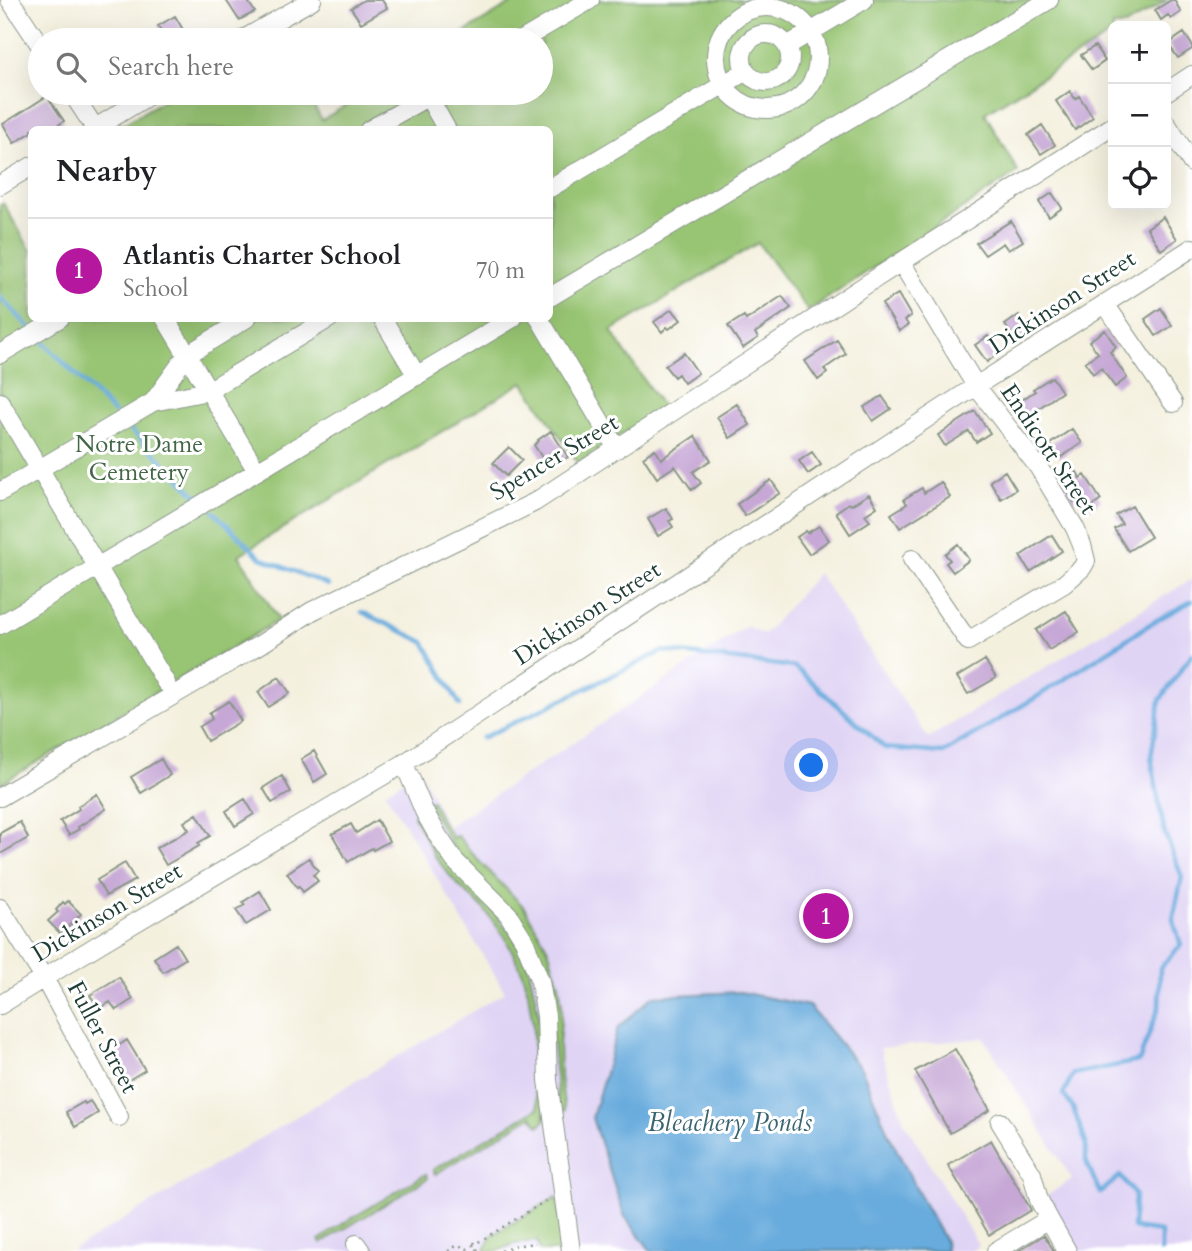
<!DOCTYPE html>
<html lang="en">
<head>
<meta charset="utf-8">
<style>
	body { margin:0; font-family:Cardo,serif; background:#f6f6f6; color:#202124 }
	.controls { position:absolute; right:21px; top:21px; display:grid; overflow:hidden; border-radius:10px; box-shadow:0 7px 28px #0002 }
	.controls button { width:63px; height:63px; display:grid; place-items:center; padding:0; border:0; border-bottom:2px solid #e0e0e0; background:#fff; color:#202124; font:35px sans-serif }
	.you { position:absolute; left:812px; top:766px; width:24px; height:24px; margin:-18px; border:5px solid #fff; border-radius:50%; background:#1a73e8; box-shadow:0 0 0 10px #1a73e833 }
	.badge { display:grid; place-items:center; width:46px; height:46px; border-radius:50%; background:#b5179e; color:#fff; font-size:23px; font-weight:700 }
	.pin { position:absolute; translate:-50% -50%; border:4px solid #fff; box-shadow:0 2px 7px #0006 }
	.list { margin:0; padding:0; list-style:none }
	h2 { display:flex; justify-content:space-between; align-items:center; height:91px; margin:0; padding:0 28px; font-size:30px }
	h2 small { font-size:23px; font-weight:400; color:#757577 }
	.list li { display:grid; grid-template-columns:46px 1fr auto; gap:21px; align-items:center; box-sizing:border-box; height:105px; padding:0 28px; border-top:2px solid #e0e0e0 }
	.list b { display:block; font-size:26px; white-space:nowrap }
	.list p { margin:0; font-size:23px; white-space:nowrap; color:#757577 }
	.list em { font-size:23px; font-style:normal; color:#757577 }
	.icon { flex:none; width:38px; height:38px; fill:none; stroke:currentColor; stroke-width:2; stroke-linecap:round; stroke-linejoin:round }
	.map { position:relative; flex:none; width:1192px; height:1251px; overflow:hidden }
	.search { position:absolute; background:#fff; box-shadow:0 7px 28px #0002; left:28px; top:28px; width:525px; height:77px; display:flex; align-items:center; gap:18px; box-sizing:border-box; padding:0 24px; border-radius:38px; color:#757577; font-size:26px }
	.panel { position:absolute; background:#fff; box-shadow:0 7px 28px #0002; left:28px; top:126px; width:525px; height:196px; border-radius:10px }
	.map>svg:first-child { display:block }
	.built { fill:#e0d4f4 }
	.green { fill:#98c573; stroke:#5c8154; stroke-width:2 }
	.water { fill:#68abdd; stroke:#447488; stroke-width:2 }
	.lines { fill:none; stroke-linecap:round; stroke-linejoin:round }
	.stream { stroke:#68abdd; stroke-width:4.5 }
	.building { fill:#c6a7d6 }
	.minor-casing { stroke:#8a9689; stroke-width:20 }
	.path { stroke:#8a9689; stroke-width:2.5; stroke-dasharray:2 5; stroke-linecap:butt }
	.minor { stroke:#fff; stroke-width:18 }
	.labels { text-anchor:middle; stroke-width:6; stroke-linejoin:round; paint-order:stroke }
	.street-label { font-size:24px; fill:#1f3d34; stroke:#fff }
	.park-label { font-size:24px; fill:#436647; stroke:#fff }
	.water-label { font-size:26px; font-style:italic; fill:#39646f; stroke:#fff }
</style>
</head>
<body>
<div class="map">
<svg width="1192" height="1251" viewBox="0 0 1192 1251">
	<rect width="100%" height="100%" fill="#fff"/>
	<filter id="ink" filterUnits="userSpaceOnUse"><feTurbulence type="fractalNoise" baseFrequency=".0143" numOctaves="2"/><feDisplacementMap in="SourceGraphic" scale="14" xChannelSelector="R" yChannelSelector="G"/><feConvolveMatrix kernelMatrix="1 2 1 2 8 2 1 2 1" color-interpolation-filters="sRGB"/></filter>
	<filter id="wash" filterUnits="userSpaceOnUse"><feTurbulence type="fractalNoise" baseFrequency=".00686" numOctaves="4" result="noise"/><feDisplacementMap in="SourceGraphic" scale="28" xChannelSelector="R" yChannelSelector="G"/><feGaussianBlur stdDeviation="1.57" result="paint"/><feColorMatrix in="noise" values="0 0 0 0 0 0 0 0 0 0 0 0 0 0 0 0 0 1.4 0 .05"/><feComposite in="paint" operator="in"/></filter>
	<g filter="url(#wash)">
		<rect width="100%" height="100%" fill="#f4f0de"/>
		<path class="built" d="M818,573L928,738L1192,579V1251H1076L1045,1197L1072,1179L984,1038L880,1048L904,1121L979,1246L971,1251H71L505,992L385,792L420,770L447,827L747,626L764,635Z"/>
		<path class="green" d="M517,0H1167L1125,26H1113V33L985,113L1018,172L808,311L758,243L611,331L663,408L578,463L523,382L239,555L279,620L0,784V205L3,203L31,251L32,318H550V130L115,129L176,93H306L322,120L366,93H541V40H452Z
			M432,801L441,820L453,838L457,835L477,859L524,907L548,949L559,985L562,1007L559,1045L560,1077L565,1111L559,1112L547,975L453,848L427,803Z
			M417,815L514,938L529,969L538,1012L545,1120L539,1126L532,1116L435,1174L433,1170L538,1108L534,1084L533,1025L528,992L521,969L505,937L483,908L456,883L435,857L414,816Z
			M426,1174L428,1178L321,1243L319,1240L344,1223Z
			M557,1197L562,1244L558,1251H540L537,1241L514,1244L498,1251H485L491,1236Z"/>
		<path class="water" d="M740,992L809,1006L862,1070L888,1133L925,1206L945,1241L946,1251H651L624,1215L592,1118L618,1028L653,996Z"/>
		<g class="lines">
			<path class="stream" d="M0,297L29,327
				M44,343L114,413
				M129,428L198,497
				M214,512L261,558L328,585
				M362,612L424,642L460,705
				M482,738L663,651L795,667L885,748L943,753L1035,698L1155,621L1192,601
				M1161,1251V1232L1133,1228L1135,1195L1120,1176L1100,1193L1086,1161V1143L1073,1108L1063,1094L1073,1074L1139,1061L1159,1007L1160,968L1181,945L1173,919L1182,877L1164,831L1151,757L1160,700L1192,654"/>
		</g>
		<g id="blocks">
			<path class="building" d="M226,0H247L255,12L239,20Z
				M364,0H382L387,8L361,23L351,8Z
				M1171,0H1174L1181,12L1171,19L1168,15L1161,20L1155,10Z
				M175,16L189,40H147L161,31L158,26Z
				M1184,33L1192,45V49L1178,58L1168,44Z
				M1095,46L1105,61L1092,70L1081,55Z
				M1070,91L1075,99L1079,96L1093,117L1075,130L1056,101Z
				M47,96L64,121L51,130H47L44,125L36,130H32V132L14,143L3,124Z
				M1042,125L1055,145L1041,154L1028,135Z
				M1052,193L1062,208L1049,217L1039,202Z
				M1163,217L1177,239L1161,250L1147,228Z
				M1011,221L1023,241L1008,250L1003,243L985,255L976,243Z
				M898,294L911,316L905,320L908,325L899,331L882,304Z
				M782,296L791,308L755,333L758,338L743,348L728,326L744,316L746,320Z
				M1161,308L1172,326L1156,336L1145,319Z
				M672,309L681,320L669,329L667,327L662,332L654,322Z
				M1019,315L1032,333L1018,343L1005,325Z
				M1105,330L1116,347L1110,352L1127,378L1115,387L1101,368L1093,374L1085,362L1098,353L1089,341Z
				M988,336L999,353L987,362L975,345Z
				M837,340L846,354L824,369L827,373L818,380L805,361Z
				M684,353L698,373L684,383L678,374L674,377L665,366Z
				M1052,377L1062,392L1026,417L1017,403L1035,391L1033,389Z
				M882,396L891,409L873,421L864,407Z
				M737,404L750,425L730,438L717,417Z
				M975,411L990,433L976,442L969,431L945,446L938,435Z
				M1072,429L1082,443L1060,458L1050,444Z
				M551,431L568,457L557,464L550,454L543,459L534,445L539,441L538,440Z
				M695,436L711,460L693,472L701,483L692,490L675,466L657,478L643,457L655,449L661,459Z
				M509,447L522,460L506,476L493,463Z
				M812,452L821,465L808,474L799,461Z
				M1005,471L1016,489L1001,499L990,481Z
				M1077,472L1080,478L1085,475L1101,500L1089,509L1081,497L1074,502L1062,482Z
				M771,480L780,493L745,516L737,504Z
				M941,482L950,497L900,528L891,514L907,504L904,499L922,488L924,493Z
				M869,494L877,507L865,515L870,521L850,534L836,512L849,503L851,505Z
				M1132,506L1151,537L1128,551L1114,529L1122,524L1116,515Z
				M666,508L673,519L669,521L673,527L658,536L648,519Z
				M819,526L829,540L809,554L797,537L806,531L807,533Z
				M1052,535L1062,551L1030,572L1020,556Z
				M958,544L969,560L953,572L946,563L950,560L945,554Z
				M1066,611L1079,632L1049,650L1036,630Z
				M985,660L996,678L968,694L957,677Z
				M279,677L290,693L268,707L258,692Z
				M229,701L241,721L207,741L199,727L212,719L209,713Z
				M314,751L327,774L314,782L301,759Z
				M161,759L170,775L141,793L131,777Z
				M282,776L291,792L272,803L263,788Z
				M97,794L106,809L78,827L79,829L69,835L60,821L79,809L78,806Z
				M245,799L254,814L235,826L226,811Z
				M197,814L210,836L198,843L199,846L166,865L156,848L189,830L184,822Z
				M377,820L389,841L373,850L372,848L348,862L332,834L351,824L356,833Z
				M20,822L28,838L0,854V833Z
				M309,858L318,871L313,875L318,881L303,892L299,886L297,887L287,873Z
				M125,863L135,880L106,896L97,880Z
				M260,891L271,910L246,925L236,910L245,905L243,902Z
				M68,901L81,914L61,934L48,921L58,912L56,910L63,902L65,904Z
				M176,944L185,959L163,972L154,958Z
				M119,977L133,999L116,1010L110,1002L99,1009L90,995Z
				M127,1040L145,1070L127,1081L116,1063L119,1061L112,1050Z
				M955,1049L990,1110L950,1133L915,1071Z
				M90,1101L98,1113L75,1127L66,1112L84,1102L85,1104Z
				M991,1140L1031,1210L989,1235L948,1165Z
				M1044,1235L1054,1251H1018Z"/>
		</g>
	</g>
	<g filter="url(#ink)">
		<use href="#blocks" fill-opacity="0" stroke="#8a9689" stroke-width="2"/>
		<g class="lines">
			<defs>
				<path id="minor" d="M10,0L40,45
					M716 58a51 51 0 1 1 102 0a51 51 0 1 1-102 0Z
					M742 58a24 24 0 1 1 48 0a24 24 0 1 1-48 0Z
					M242,40L312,0
					M522,40L590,0
					M787,46L864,0
					M1166,92L1192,75
					M72,93L95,128
					M428,96L447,130
					M1166,123L1192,163
					M92,130L153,93
					M369,130L434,93
					M0,185L32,166
					M550,188L746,71
					M901,262L976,386L1039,468L1075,528L1082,545L1086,561L1082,568L1064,584L968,641L912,559
					M550,297L1049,0
					M1105,304L1173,403
					M165,318L257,471
					M382,318L417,376
					M539,318L617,449
					M0,354L60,318
					M0,402L166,683
					M153,402L187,355L247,318
					M0,492L153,402L208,391L330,318
					M0,625L513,318
					M403,764L409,775L424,811L438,836L455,861L508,914L524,940L540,981L546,1016L548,1080L571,1251
					M0,797L261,644L312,611L535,502L867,284L1113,126
					M0,908L44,978L119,1117
					M0,1005L101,943L403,764L976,386L1192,248
					M1049,1219L1067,1251
					M356,1244L361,1251
					M996,1251L1049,1219L1039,1200L1032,1174L1000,1122"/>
			</defs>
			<use href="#minor" class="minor-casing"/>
			<path class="path" d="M474,1242L478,1251
				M448,1251L458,1245L467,1249L547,1200
				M501,1251L513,1246L535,1243"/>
			<use href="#minor" class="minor"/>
		</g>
	</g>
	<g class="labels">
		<g class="street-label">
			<text transform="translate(1062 302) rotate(-33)" y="8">Dickinson Street</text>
			<text transform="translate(1049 449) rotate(56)" y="8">Endicott Street</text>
			<text transform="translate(554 457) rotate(-31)" y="8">Spencer Street</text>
			<text transform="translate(587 613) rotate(-33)" y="8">Dickinson Street</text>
			<text transform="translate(107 912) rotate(-31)" y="8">Dickinson Street</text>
			<text transform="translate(103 1037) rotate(62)" y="8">Fuller Street</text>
		</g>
		<g class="park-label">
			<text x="139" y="452">Notre Dame<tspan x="139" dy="28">Cemetery</tspan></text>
		</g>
		<g class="water-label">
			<text x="730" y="1131">Bleachery Ponds</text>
		</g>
	</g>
</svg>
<div class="controls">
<button>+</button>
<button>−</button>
<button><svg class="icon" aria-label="locate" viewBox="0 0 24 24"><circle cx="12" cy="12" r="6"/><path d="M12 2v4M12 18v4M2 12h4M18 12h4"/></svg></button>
</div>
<div class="you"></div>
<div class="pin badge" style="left:826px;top:916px">1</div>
<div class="search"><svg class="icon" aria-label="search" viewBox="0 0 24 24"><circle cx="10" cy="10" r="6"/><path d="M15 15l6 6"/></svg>Search here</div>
<section class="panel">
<h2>Nearby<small></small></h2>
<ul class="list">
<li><span class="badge">1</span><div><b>Atlantis Charter School</b><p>School</p></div><em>70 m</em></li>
</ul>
</section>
</div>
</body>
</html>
